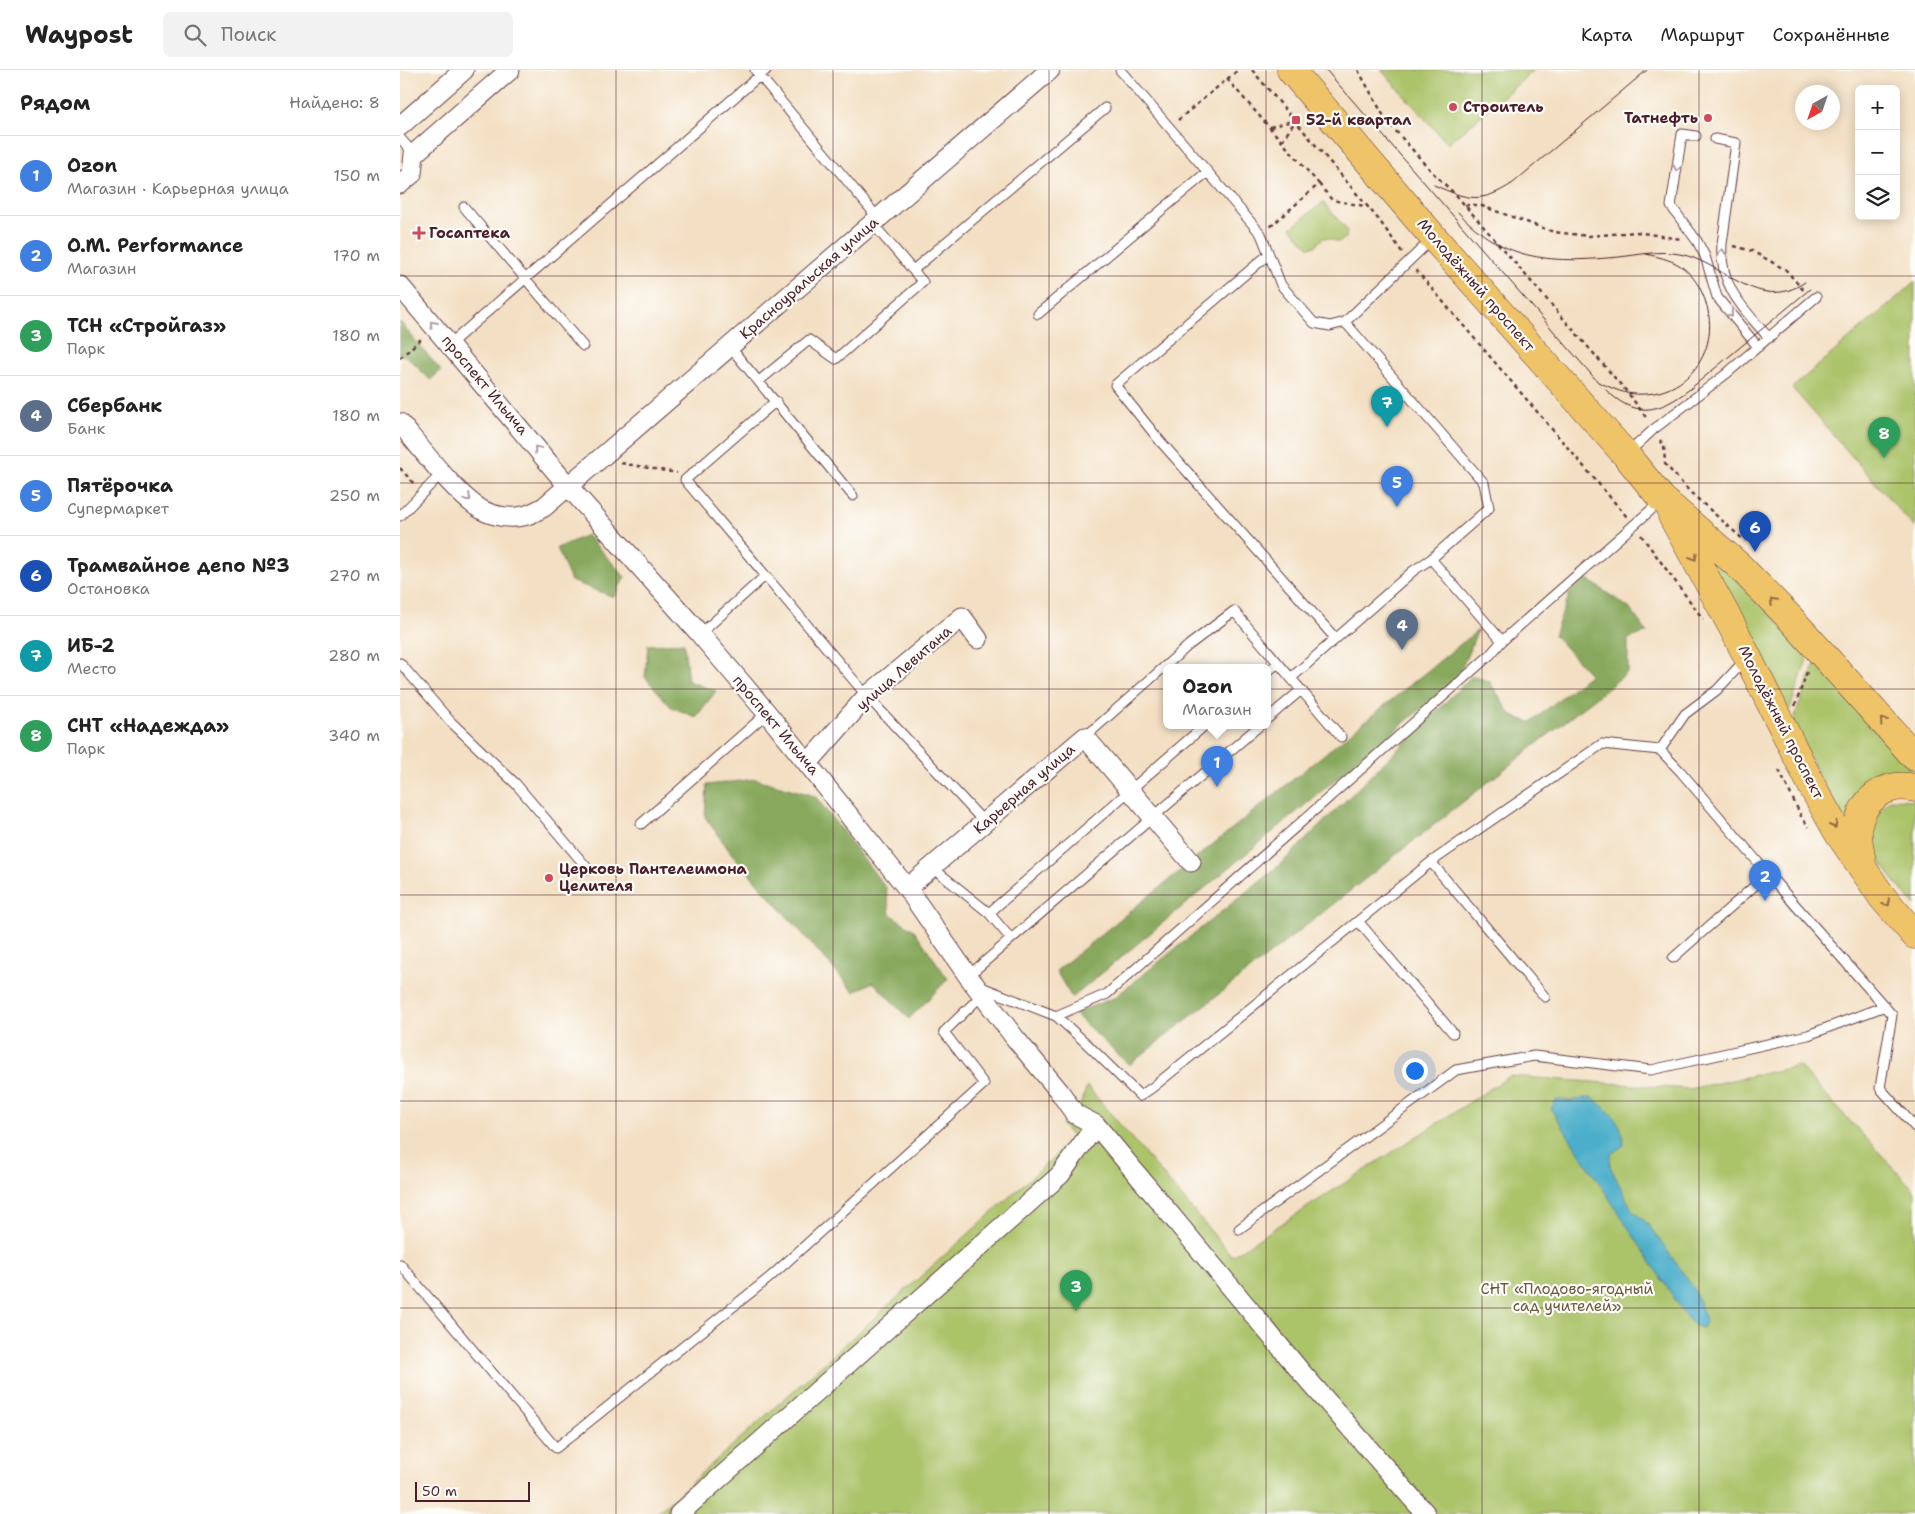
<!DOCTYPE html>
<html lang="ru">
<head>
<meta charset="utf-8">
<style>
	body { margin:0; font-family:"Shantell Sans",sans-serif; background:#f2f2f2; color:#222 }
	.controls { position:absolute; right:15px; top:15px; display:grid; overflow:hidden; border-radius:8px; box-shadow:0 2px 12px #0003 }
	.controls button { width:45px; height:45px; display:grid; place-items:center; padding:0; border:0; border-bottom:1px solid #e0e0e0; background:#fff; color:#222; font:25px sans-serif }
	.compass { position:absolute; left:1395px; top:15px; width:45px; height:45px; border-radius:50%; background:#fff; box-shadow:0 2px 12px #0003; rotate:220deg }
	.scale { position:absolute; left:15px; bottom:12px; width:115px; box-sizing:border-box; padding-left:5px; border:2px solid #4a1f2b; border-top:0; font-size:14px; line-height:18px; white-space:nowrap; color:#4a1f2b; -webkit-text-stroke:4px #fdfcf7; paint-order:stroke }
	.you { position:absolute; left:1014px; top:1000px; width:18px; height:18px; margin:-12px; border:4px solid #fff; border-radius:50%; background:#1a73e8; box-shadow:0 0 0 8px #1a73e833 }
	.badge { display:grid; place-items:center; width:32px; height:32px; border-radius:50%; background:#7c3aed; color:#fff; font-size:16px; font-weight:700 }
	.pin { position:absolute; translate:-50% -41px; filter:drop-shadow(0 1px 2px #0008) }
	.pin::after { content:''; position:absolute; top:26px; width:18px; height:15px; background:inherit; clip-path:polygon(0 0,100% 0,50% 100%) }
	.popup { position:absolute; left:763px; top:594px; width:108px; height:65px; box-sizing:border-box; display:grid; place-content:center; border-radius:8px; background:#fff; filter:drop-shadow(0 1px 4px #0005); font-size:16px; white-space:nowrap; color:#767676 }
	.popup b { font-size:19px; color:#222 }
	.popup::after { content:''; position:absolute; left:50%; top:100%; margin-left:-10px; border:10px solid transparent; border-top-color:#fff }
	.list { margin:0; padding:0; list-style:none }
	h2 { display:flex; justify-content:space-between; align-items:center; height:65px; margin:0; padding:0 20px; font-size:21px }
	h2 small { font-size:16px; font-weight:400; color:#767676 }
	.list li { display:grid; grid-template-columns:32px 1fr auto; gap:15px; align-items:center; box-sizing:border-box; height:80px; padding:0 20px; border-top:1px solid #e0e0e0 }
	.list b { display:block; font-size:19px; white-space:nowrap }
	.list p { margin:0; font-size:16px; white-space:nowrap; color:#767676 }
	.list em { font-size:16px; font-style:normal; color:#767676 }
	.icon { flex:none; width:28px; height:28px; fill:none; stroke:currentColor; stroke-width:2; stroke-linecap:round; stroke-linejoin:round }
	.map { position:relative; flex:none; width:1515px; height:1444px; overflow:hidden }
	header { display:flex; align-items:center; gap:30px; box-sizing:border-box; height:70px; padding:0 25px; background:#fff; border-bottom:1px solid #e0e0e0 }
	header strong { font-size:24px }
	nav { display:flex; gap:28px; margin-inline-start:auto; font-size:18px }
	.search { width:350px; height:45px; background:#f2f2f2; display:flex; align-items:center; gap:12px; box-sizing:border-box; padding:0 18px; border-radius:8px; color:#767676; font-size:19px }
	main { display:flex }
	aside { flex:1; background:#fff }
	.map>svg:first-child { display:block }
	.green { fill:#abc369; stroke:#7a714a }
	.forest { fill:#88a95d; stroke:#696444 }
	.water { fill:#4cafcb; stroke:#4b677b }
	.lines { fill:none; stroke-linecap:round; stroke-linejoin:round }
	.service-casing { stroke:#633c42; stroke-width:11 }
	.minor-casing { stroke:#633c42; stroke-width:21 }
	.primary-casing { stroke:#633c42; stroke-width:29 }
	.path { stroke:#633c42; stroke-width:2.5; stroke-dasharray:4 4; stroke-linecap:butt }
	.service { stroke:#fff; stroke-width:9 }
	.minor { stroke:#fff; stroke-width:19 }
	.primary { stroke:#efc469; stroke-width:28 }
	.tram { stroke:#4a1f2b; stroke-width:1 }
	.oneway { stroke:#ae9aa0 }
	.oneway2 { stroke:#946947 }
	.grid { fill:none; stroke:#4a1f2b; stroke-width:1; stroke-opacity:0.55 }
	.poi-dot { fill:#d1495b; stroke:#fdfcf7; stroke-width:2 }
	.labels { text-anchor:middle; stroke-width:4.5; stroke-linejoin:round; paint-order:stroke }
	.poi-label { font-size:15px; font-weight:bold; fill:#4a1f2b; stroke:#fdfcf7; text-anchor:start }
	.street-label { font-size:15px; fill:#4a1f2b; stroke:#fdfcf7 }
	.park-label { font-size:15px; fill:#6c5841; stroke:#fdfcf7 }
</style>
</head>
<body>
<header>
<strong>Waypost</strong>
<div class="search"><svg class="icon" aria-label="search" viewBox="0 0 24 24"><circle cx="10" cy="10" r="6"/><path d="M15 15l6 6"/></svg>Поиск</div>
<nav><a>Карта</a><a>Маршрут</a><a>Сохранённые</a></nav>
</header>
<main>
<aside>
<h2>Рядом<small>Найдено: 8</small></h2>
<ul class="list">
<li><span class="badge" style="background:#3f7fe0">1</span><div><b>Ozon</b><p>Магазин · Карьерная улица</p></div><em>150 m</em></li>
<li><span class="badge" style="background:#3f7fe0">2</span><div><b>O.M. Performance</b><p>Магазин</p></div><em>170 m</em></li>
<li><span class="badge" style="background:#2e9e5b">3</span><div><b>ТСН «Стройгаз»</b><p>Парк</p></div><em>180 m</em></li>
<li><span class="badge" style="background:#5c6f8a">4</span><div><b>Сбербанк</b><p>Банк</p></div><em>180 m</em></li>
<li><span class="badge" style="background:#3f7fe0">5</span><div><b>Пятёрочка</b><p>Супермаркет</p></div><em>250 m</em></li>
<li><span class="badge" style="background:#1a4fb4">6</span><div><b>Трамвайное депо №3</b><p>Остановка</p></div><em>270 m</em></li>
<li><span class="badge" style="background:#0f9aa8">7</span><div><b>ИБ-2</b><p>Место</p></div><em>280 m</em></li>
<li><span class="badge" style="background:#2e9e5b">8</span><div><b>СНТ «Надежда»</b><p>Парк</p></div><em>340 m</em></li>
</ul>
</aside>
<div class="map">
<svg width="1515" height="1444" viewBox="0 0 1515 1444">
	<rect width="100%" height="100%" fill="#fdfcf7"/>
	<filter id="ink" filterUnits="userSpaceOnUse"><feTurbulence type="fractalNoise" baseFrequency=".02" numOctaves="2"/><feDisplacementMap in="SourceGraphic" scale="10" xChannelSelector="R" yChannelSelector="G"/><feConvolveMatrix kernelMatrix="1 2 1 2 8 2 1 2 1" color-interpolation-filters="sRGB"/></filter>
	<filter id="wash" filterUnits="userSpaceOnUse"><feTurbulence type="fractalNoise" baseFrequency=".0096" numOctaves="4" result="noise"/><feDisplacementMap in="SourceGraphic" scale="20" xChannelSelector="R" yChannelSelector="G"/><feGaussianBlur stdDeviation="1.12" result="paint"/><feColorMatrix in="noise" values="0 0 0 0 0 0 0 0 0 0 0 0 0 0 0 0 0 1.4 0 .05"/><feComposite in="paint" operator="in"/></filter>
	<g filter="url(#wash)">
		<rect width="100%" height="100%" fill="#f3dfc3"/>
		<path class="green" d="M981,0H1134L1048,74Z
			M923,132L947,160L946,168L938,172C927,168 924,164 916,176L908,177L891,158Z
			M1515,212V458L1392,318Z
			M1283,453L1409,584L1388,644Z
			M1416,591L1515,703L1447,757L1392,654Z
			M1490,729L1515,730V835C1499,818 1461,776 1472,750C1475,743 1484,735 1490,729Z
			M1399,996L1515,1121V1444H256L674,1069L662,1055L678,1041L687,1016L832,1186L1110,1006L1289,1019Z"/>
		<path class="forest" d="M0,252L41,301L30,310L6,286L0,285Z
			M187,465L225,507L214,527L171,511L157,478Z
			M1187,509L1229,538L1247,562L1228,569V602L729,995L674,943L714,928L882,793L1072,606L1089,611L1112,646L1131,652L1190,604L1154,565L1173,515Z
			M1078,560L1057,609L672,928L656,901Z
			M284,573L288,611L316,621L296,647L271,637L245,607L248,575Z
			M356,709L415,726L486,818L490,844L514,860L548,909L509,949L473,912L454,922L331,783L305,747L307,715Z"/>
		<path class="water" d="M1191,1027C1209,1041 1223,1050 1224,1075L1211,1084L1210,1096L1232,1140L1248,1154L1293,1217L1306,1250L1302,1258L1296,1256L1287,1248L1151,1039L1156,1030L1171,1031Z"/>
	</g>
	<g filter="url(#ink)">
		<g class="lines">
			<defs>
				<path id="service" d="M355,0L478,148
					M720,0L861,164L881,215L914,253L930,256L945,252L1031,170
					M1296,66L1282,64L1271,136L1297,171L1305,186L1317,227L1358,277
					M0,68L14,84
					M1315,69L1336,73L1322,174C1319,216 1343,238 1369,268
					M64,137L183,276
					M869,184L715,315L760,371L936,569
					M513,200L705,38
					M638,244L807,102
					M945,252L1084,413L1089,438L1031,489L1102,571
					M50,274L366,0
					M330,277L453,426
					M359,311L409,270L436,289L523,212L472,153
					M376,331L285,410L467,626L585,753
					M1228,383L1254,359L1326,304L1416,227
					M0,446L42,403
					M300,564L365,506
					M0,593L50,651L116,714L189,800
					M867,602L878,593
					M891,608L1013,501L1031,489
					M867,649L901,620
					M685,667L789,575L834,541L941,667
					M1260,680L1285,644L1317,620L1345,590
					M241,754L367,643
					M1031,792L1145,927
					M533,798L589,843
					M1368,804L1492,945L1480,1018L1515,1057
					M958,851L1053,963
					M611,869L589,843L804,656
					M568,906L859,656
					M581,917L656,946L686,973L740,1026L753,1017L1031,792L1202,674L1260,680L1281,702L1368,804L1273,888
					M656,946L707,924L1090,585L1102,571L1261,431
					M839,1159L1056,1000L1134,986L1251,1000L1408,965L1485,936
					M0,1194L156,1378L369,1208L584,1014L544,962L583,924"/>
				<path id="minor" d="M0,56L64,0
					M0,114L12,104L14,84L110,0
					M0,216L168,416L300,564L367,643L507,818L568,906L615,968L659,1021L675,1044L696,1055L902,1303L1026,1444
					M0,353C20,377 56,425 82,440C93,446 110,449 123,446C130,445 138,440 144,437L650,0
					M408,693L467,626L562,547L578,569
					M507,818L685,667L791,792
					M279,1444L660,1105L696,1055"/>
				<path id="primary" d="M891,0L1034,168L1226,385L1262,429L1339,496L1391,549L1515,687
					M1272,446L1333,558L1413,718L1437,761L1483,828L1515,865
					M1462,794C1461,783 1457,770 1458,759C1460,730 1486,711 1515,718"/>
			</defs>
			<use href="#service" class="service-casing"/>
			<use href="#minor" class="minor-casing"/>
			<use href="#primary" class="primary-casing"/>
			<path class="path" d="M852,0L979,150L1002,182
				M958,0L986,50L1034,104L1056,125L1228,323L1248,350
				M827,9L919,114L870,157
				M778,50L838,0
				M870,57L896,50L882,71
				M919,114L932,130L969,137
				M1065,135H1079L1154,162L1189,166L1236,162L1281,169
				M1334,176L1352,181L1386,200L1405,222
				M1016,200L1227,447
				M0,288L21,269
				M1260,370L1264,376L1265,394L1290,422L1345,471
				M221,393L277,403
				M0,398L15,415
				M1241,465L1303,549
				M1395,636L1408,599
				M1379,700L1402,748L1409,757"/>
			<use href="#service" class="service"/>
			<use href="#minor" class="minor"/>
			<use href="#primary" class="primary"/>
			<path class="tram" d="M926,0L1198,312C1208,316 1217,321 1227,323C1286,333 1326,278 1303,225C1299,214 1289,201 1279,195C1269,189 1258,187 1246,184
				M1034,115C1068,130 1081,134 1113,113L1247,0
				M1058,142C1105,193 1154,193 1219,187C1238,185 1260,180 1279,184C1323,191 1358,245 1405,212
				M1205,319C1235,349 1259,343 1290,319L1410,219"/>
		</g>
		<defs><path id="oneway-chevron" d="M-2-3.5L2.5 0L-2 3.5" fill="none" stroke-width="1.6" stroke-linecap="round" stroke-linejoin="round" transform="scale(1.25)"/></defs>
		<g class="oneway">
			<use href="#oneway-chevron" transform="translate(1277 98) rotate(99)"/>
			<use href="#oneway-chevron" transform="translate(1322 182) rotate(-86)"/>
			<use href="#oneway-chevron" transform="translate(1330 244) rotate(51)"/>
			<use href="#oneway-chevron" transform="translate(33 254) rotate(-131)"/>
			<use href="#oneway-chevron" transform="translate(137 379) rotate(-130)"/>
			<use href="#oneway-chevron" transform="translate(68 428) rotate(41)"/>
		</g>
		<g class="oneway2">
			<use href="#oneway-chevron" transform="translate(1294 487) rotate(61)"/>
			<use href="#oneway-chevron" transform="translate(1373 531) rotate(-134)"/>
			<use href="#oneway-chevron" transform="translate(1483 651) rotate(-132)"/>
			<use href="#oneway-chevron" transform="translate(1434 755) rotate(60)"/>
			<use href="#oneway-chevron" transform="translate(1487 833) rotate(50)"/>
		</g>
	</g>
	<path class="grid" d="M216,0V1444M433,0V1444M649,0V1444M866,0V1444M1082,0V1444M1299,0V1444M0,206H1515M0,413H1515M0,619H1515M0,825H1515M0,1031H1515M0,1238H1515"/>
	<g class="poi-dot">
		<circle cx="1053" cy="37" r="5"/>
		<circle cx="1308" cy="48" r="5"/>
		<rect x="891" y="45" width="10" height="10" rx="2.5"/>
		<path d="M16.5 155.5h5v5h5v5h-5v5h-5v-5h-5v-5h5z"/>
		<circle cx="149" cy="808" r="5"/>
	</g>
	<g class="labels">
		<g class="poi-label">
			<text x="1063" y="42">Строитель</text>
			<text x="1298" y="53" text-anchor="end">Татнефть</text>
			<text x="906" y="55">52-й квартал</text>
			<text x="29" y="168">Госаптека</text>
			<text x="159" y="804">Церковь Пантелеимона<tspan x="159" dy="17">Целителя</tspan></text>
		</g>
		<g class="street-label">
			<text transform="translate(409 208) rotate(-41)" y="5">Красноуральская улица</text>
			<text transform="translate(1076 215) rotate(49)" y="5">Молодёжный проспект</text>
			<text transform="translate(85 315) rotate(50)" y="5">проспект Ильича</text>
			<text transform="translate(504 598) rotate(-41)" y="5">улица Левитана</text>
			<text transform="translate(1381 652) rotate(63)" y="5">Молодёжный проспект</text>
			<text transform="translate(376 655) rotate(50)" y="5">проспект Ильича</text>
			<text transform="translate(624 719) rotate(-41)" y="5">Карьерная улица</text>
		</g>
		<g class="park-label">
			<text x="1167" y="1224">СНТ «Плодово-ягодный<tspan x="1167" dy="17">сад учителей»</tspan></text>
		</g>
	</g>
</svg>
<div class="controls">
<button>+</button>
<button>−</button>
<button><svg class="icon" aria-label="layers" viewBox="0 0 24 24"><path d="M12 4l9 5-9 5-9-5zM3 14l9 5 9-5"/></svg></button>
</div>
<svg class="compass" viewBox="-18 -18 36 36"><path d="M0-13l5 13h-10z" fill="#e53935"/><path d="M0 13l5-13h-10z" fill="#767676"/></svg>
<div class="scale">50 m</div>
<div class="you"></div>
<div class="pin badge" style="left:817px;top:717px;background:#3f7fe0">1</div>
<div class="popup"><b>Ozon</b>Магазин</div>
<div class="pin badge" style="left:1365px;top:831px;background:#3f7fe0">2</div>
<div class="pin badge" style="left:676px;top:1241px;background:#2e9e5b">3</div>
<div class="pin badge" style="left:1002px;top:580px;background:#5c6f8a">4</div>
<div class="pin badge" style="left:997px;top:437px;background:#3f7fe0">5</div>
<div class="pin badge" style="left:1355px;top:482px;background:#1a4fb4">6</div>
<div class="pin badge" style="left:987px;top:357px;background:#0f9aa8">7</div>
<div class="pin badge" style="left:1484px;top:388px;background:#2e9e5b">8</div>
</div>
</main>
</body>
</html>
